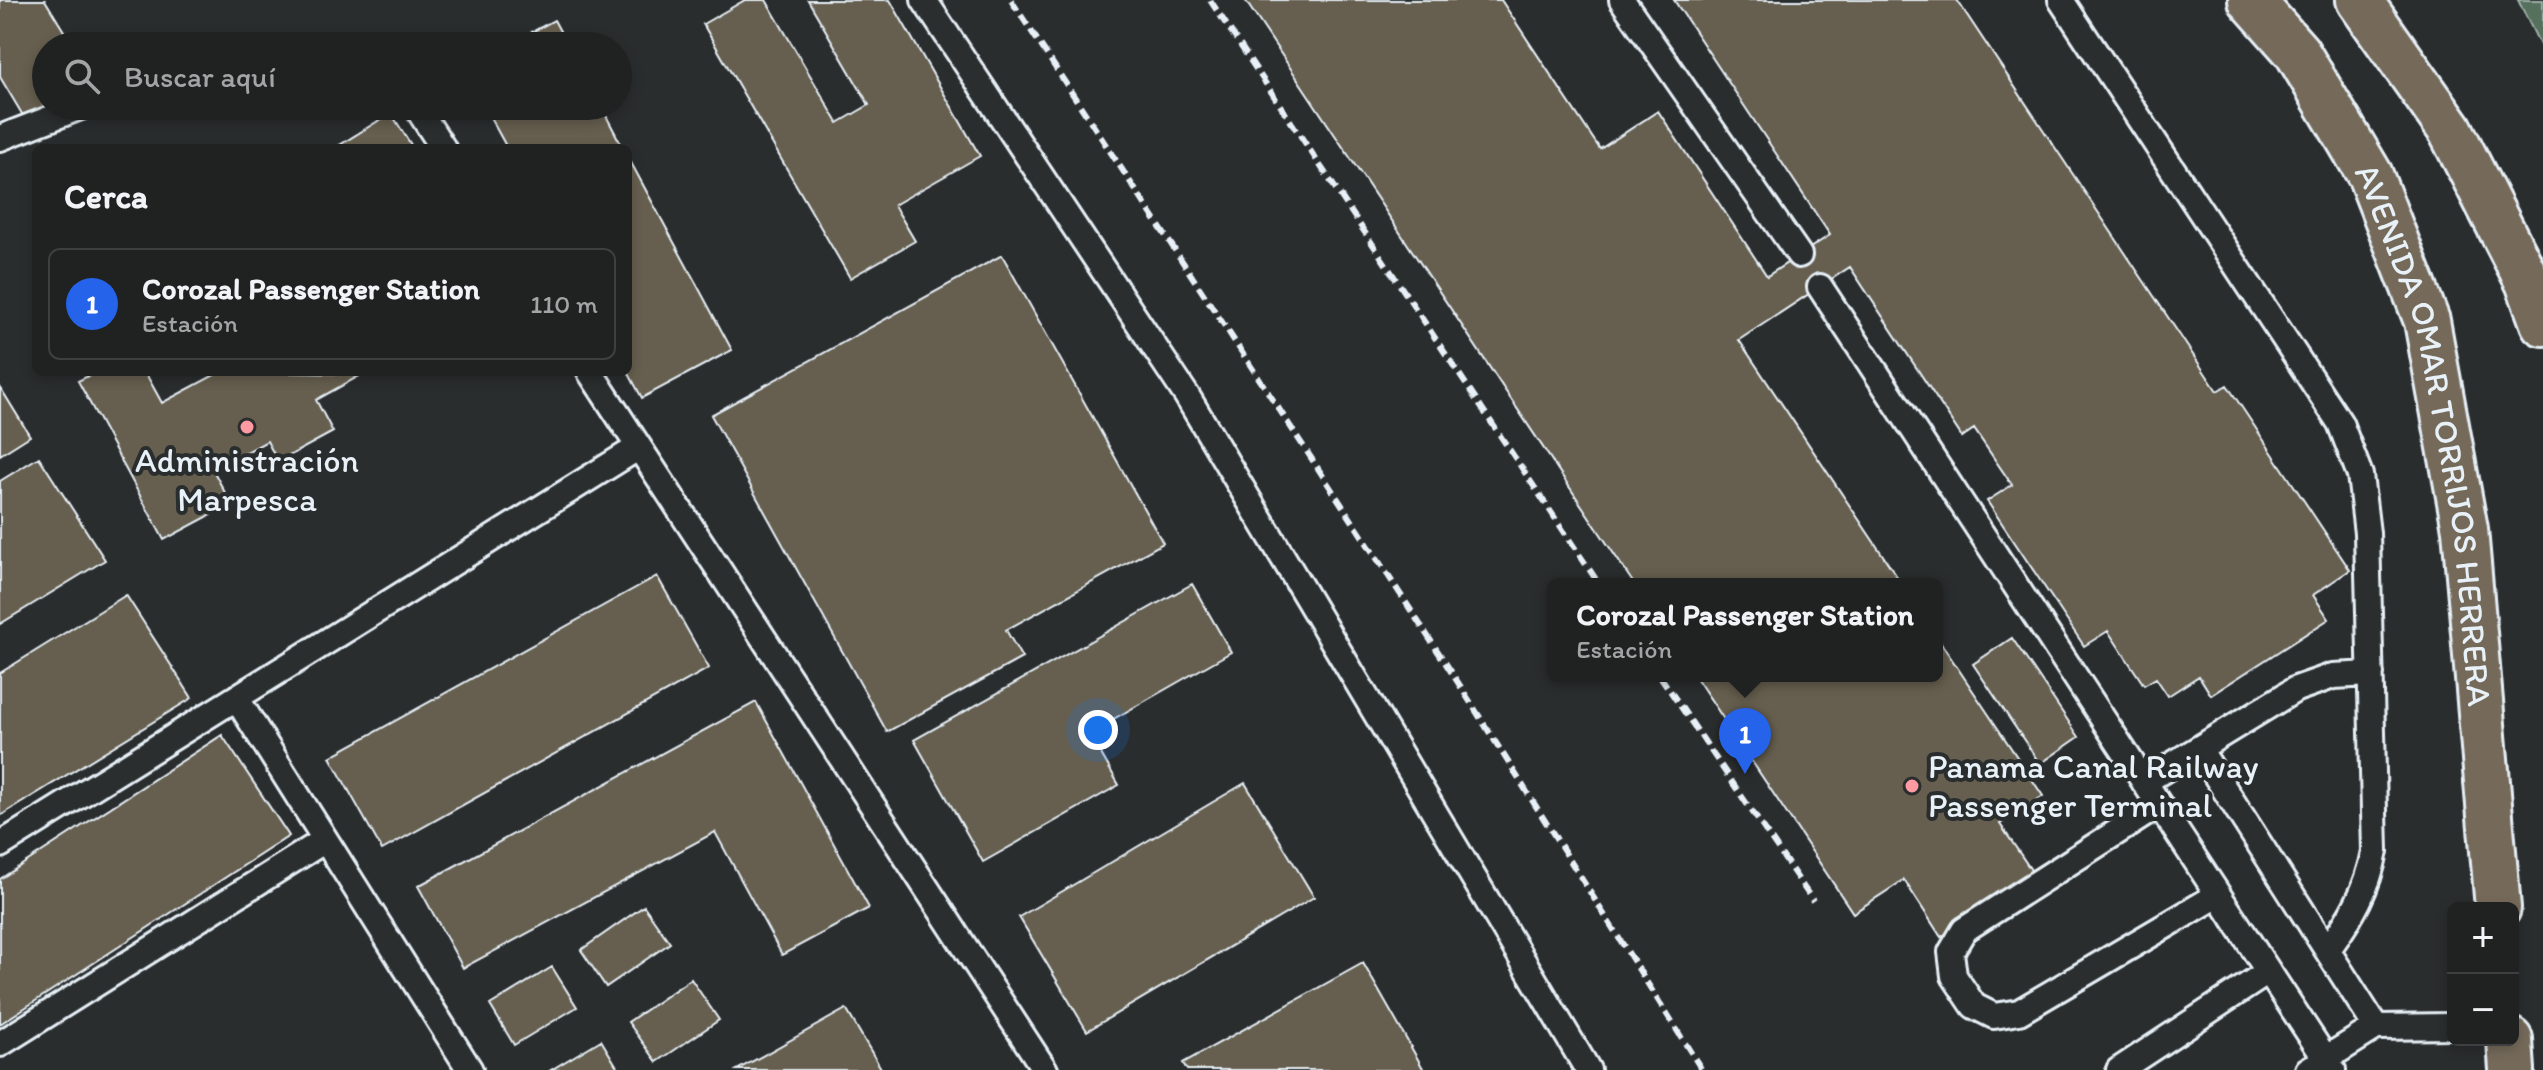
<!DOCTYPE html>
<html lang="es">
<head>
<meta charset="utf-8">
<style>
	body { margin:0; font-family:Itim,sans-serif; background:#2d2f2f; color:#f1f3f6 }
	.controls { position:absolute; right:24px; bottom:24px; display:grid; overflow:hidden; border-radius:12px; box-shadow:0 4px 12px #0003 }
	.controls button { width:72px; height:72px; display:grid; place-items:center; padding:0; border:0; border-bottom:2px solid #3d3f40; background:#202222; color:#f1f3f6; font:40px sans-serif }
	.you { position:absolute; left:1098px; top:730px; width:28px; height:28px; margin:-20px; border:6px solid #fff; border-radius:50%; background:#1a73e8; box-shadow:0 0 0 12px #1a73e833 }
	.badge { display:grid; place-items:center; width:52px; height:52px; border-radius:50%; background:#2563eb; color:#fff; font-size:26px; font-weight:700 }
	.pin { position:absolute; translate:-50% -66px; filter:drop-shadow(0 2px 4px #0008) }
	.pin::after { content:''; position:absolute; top:42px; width:28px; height:24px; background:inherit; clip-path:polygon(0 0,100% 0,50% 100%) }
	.popup { position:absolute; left:1547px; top:578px; width:396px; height:104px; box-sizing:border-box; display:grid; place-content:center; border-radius:12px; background:#202222; filter:drop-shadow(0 2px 6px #0005); font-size:26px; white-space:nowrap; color:#a2a4a5 }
	.popup b { font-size:30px; color:#f1f3f6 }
	.popup::after { content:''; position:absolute; left:50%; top:100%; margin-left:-16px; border:16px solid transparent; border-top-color:#202222 }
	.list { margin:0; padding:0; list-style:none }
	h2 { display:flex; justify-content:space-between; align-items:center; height:104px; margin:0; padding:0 32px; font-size:34px }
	h2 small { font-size:26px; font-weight:400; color:#a2a4a5 }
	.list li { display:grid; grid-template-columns:52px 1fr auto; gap:24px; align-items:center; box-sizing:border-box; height:112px; margin:0 16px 16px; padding:0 16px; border:2px solid #3d3f40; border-radius:12px }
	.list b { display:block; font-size:30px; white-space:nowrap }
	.list p { margin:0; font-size:26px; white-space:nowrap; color:#a2a4a5 }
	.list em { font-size:26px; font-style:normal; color:#a2a4a5 }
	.icon { flex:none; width:44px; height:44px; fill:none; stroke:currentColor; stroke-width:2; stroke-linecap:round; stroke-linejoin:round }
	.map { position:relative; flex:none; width:2543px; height:1070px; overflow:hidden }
	.search { position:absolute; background:#202222; box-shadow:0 4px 12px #0003; left:32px; top:32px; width:600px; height:88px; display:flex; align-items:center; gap:20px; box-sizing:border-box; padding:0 28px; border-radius:44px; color:#a2a4a5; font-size:30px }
	.panel { position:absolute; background:#202222; box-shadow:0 4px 12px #0003; left:32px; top:144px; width:600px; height:232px; border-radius:12px }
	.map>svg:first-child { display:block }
	.green { fill:#556f5d; stroke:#9eb0aa; stroke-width:2 }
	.building { fill:#665f4f; stroke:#e8f1f8; stroke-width:2 }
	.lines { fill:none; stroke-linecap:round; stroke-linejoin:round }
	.service-casing { stroke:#e8f1f8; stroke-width:30 }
	.primary-casing { stroke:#e8f1f8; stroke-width:50 }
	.service { stroke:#2a2d2e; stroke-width:24 }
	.primary { stroke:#746a5a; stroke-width:44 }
	.rail { stroke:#e8f1f8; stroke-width:6; stroke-dasharray:12 6; stroke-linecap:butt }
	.poi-dot { fill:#ff9aa2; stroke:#2a2d2e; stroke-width:3 }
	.labels { text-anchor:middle; stroke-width:8; stroke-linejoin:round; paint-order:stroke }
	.street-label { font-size:34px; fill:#e8f1f8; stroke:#2a2d2e }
	.poi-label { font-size:34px; fill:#e8f1f8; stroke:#2a2d2e }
</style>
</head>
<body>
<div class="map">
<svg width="2543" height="1070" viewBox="0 0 2543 1070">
	<rect width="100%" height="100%" fill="#2a2d2e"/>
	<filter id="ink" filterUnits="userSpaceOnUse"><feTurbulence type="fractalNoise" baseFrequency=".0125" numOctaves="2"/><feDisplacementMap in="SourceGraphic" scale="16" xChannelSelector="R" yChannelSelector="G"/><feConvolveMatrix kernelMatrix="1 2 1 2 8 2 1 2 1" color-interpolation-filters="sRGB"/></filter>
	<g filter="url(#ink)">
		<path class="green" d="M2518,0H2543V51Z"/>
		<path class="building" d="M0,0H45L73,46H46L47,106L25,119L0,77Z
			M745,0H766L838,123L869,105L808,0H890L980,156L894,205L915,241L850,278L703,24Z
			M1245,0H1501L1600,149L1658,111L1767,276L1830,235L1674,0H1957L2217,391L2227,385L2350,570L2313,595L2329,619L2211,695L2199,676L2168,696L2156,678L2144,685L2108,631L2084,646L1987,501L2012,485L1974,429L1962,437L1850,267L1739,340L1902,584H1634Z
			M554,20L568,46H506Z
			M484,106H601L623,148H507Z
			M391,113L413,148H335Z
			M628,157L732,350L642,398L628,372Z
			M1002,255L1163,543L1006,630L1022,658L887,732L711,415Z
			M96,372H145L162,403L220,372L363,374L316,400L333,432L278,462L267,441L213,470L231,504L164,540L78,381Z
			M0,387L30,436L0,455Z
			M39,457L105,560L0,624V481Z
			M657,576L709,668L382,850L330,757Z
			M1192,584L1231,652L1089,733L1119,785L983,862L914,740Z
			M126,595L192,698L0,816V673Z
			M1937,637L2043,796L2000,824L2035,876L1941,937L1904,880L1853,913L1695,676H1937Z
			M2012,638L2079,737L2040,764L1973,664Z
			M756,702L869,908L782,955L715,832L463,968L418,886Z
			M222,735L289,836L0,1024V879Z
			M1245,783L1314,897L1087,1031L1019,917Z
			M644,906L670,943L606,987L581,950Z
			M1363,963L1424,1070H1187L1183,1063Z
			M552,967L577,1007L514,1045L490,1005Z
			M691,979L719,1020L657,1062L628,1022Z
			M846,1009L882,1070H737Z
			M601,1040L619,1070H551Z"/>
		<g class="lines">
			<defs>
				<path id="service" d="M924,0L1187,396L1588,1070
					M1622,0L1799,255
					M2061,0L2340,423L2360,475L2367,533L2375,851C2368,889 2352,916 2329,948
					M416,106L443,148
					M0,138L83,106
					M1820,287L2333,1070
					M590,372L1045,1070
					M237,699L470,1070
					M2199,749L2376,1027
					M2144,782L2296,689L2333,676L2371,674
					M2159,805L1964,930L1951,952L1954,976L1974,1006L1994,1016L2019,1012L2218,895
					M0,845L639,447
					M0,1044L325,840
					M2119,1070L2268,972
					M2308,1070L2376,1027L2453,1026"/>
				<g id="primary">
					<path id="s1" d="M2251,0L2297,52L2370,175L2427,321L2465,529L2498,908"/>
					<path d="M2359,0L2450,129L2528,282L2543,323"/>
					<path d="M2510,1040L2512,1070"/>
				</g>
			</defs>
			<use href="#service" class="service-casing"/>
			<use href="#primary" class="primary-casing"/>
			<use href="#service" class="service"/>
			<use href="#primary" class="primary"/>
			<path class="rail" d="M1011,0L1452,673L1702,1070
				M1210,0L1599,584
				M1660,676L1813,901"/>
		</g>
	</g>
	<g class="poi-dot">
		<circle cx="247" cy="427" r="8"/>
		<circle cx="1912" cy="786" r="8"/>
	</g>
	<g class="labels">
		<g class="street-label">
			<text dy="12" stroke="none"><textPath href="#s1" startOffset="480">AVENIDA OMAR TORRIJOS HERRERA</textPath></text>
		</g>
		<g class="poi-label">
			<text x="247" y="472">Administración<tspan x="247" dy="39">Marpesca</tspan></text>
			<text x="1928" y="778" text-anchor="start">Panama Canal Railway<tspan x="1928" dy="39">Passenger Terminal</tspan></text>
		</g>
	</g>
</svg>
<div class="controls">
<button>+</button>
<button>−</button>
</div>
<div class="you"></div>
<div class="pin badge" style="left:1745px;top:774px">1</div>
<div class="popup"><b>Corozal Passenger Station</b>Estación</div>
<div class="search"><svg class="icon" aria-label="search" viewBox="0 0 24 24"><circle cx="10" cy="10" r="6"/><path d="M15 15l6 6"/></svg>Buscar aquí</div>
<section class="panel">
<h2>Cerca<small></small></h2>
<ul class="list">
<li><span class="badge">1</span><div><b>Corozal Passenger Station</b><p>Estación</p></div><em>110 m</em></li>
</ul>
</section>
</div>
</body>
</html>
